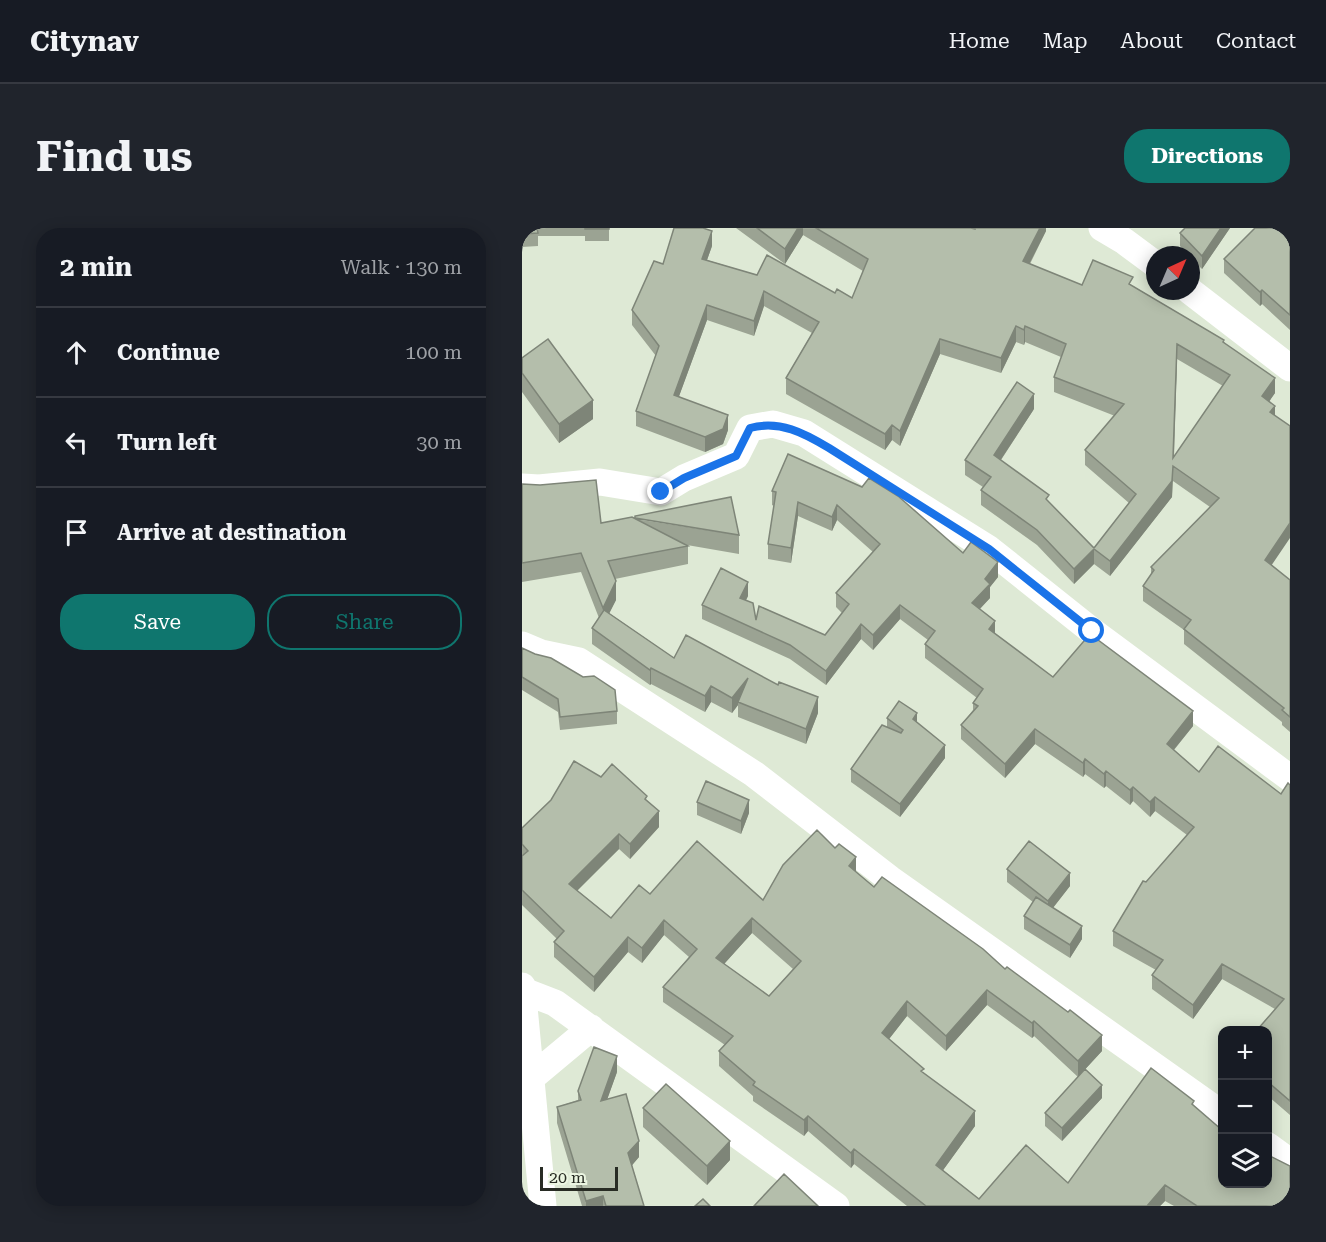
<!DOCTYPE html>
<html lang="en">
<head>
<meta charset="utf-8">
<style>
	body { margin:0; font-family:"Roboto Serif",serif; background:#20242c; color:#f1f3f6 }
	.controls { position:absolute; right:18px; bottom:18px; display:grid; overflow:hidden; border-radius:12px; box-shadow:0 3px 15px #0003 }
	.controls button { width:54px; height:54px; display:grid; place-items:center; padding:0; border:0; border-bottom:2px solid #363941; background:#171b24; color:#f1f3f6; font:30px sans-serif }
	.compass { position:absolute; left:624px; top:18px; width:54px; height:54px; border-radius:50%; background:#171b24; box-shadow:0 3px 15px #0003; rotate:44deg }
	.scale { position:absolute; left:18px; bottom:15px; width:78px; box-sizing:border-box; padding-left:6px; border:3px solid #282c24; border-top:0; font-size:16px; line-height:21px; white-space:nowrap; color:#282c24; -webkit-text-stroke:4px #ecf6e2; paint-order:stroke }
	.stop { position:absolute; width:18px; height:18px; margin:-14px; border:4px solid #1a73e8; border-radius:50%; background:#fff }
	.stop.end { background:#1a73e8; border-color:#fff; box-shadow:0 2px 6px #0008 }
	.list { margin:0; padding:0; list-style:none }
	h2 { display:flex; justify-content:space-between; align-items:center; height:78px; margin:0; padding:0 24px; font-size:26px }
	h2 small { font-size:20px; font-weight:400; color:#9ea1a6 }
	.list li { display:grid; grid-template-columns:39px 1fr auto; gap:18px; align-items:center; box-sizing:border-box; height:90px; padding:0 24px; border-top:2px solid #363941 }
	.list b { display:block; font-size:22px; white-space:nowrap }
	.list em { font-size:20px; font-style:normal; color:#9ea1a6 }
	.actions { display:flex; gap:12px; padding:18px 24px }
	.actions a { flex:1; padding:14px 0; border:2px solid #0f766e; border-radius:24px; text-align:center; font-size:21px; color:#0f766e }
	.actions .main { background:#0f766e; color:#fff }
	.icon { flex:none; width:33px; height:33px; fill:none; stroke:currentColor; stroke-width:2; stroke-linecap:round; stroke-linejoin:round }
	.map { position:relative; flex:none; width:768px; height:978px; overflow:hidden; border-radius:24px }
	header { display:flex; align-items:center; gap:36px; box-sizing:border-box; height:84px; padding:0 30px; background:#171b24; border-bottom:2px solid #363941 }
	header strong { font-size:28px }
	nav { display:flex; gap:33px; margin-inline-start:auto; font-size:21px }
	.intro { display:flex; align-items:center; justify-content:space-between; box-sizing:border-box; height:144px; padding:0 36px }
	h1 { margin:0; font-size:42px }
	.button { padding:15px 27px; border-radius:24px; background:#0f766e; color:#fff; font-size:21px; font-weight:700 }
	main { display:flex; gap:36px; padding:0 36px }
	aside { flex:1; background:#171b24; border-radius:24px; box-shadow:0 3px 15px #0003 }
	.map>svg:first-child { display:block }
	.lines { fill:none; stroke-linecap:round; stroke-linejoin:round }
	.minor { stroke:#fff; stroke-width:27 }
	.wall { fill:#9ba393; fill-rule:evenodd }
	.shaded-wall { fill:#7e8578 }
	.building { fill:#b4beab; stroke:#7e8578; stroke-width:1.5; fill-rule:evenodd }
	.route { stroke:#1a73e8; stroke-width:8 }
</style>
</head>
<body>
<header>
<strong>Citynav</strong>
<nav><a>Home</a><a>Map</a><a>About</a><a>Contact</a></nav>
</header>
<div class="intro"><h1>Find us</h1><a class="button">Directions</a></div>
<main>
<aside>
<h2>2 min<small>Walk · 130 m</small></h2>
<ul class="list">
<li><svg class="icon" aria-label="ahead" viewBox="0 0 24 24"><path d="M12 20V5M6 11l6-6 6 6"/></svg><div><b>Continue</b></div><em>100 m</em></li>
<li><svg class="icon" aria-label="left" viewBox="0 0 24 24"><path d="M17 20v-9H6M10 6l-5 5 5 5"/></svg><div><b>Turn left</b></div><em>30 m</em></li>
<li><svg class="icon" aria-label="arrive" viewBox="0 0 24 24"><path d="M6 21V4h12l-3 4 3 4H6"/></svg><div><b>Arrive at destination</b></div></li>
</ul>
<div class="actions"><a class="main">Save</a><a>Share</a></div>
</aside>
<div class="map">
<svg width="768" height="978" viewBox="0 0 768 978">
	<rect width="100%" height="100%" fill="#dee9d5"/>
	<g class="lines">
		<path class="minor" d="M580,0L602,13L633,36
			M668,63L768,140
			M0,259L17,260L78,254L139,264L162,250L214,228L228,200L251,196L282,205L467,321L570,403L768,550
			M0,417L19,425L57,433L232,546L368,651L700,886
			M0,758L21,978
			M2,763L33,775L314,978
			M8,851L69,800
			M746,918L768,934"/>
	</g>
	<path class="wall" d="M0,0H87V13H63V8H16V18L0,19Z
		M214,0H449L453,1L524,0V3L508,36L560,57L611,58L702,114L753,165L747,173L750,337L768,352V504L760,497V494L662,416V402L621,373V358L629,347V339L688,279L651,253L650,269L588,348L572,336L552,356L515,317L459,277V262L461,259L443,247V232L512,181L479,232L527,274L572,320L607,275L563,237V222L593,188L532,164V149L539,129L503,114L502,117L494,114L479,145L418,126L378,218L370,212L363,222L264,166V150L290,105L242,78L232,108L185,92L157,168L206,202L201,216L183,224L114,198V183L134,128L110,97V82L141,36L190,18L185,32L235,47L313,65L330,70L341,43L281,7L263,36ZM655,131L701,158L652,230Z
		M708,0L680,41L669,30V27H666L658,18V5Z
		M768,0V102L740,76L738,78L702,45V31Z
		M0,130L71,191L37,215L0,164Z
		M266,226L441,325L476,349L468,359V370L458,381L473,406L531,449L671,498L652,522L677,544L759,566L768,557V887L746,868V802L753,781L700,751L671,791L630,761V747L634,742L591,718V703L624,654L665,607L633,583L628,589L611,573L608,577L584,558L582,560L563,546L561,549L513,516L483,550L439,511V497L451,482V475L455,470L403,430V416L406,412L378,391L351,422L339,411L304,457L268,431L180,391V377L226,368L224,372L234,392L303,407L320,385L314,379V365L351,324L315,292L310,303L276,288L269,335L246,331V316L252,278L250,277V263Z
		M0,256L79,295L113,291L217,307V326L165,317L166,318V336L93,351L94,372L87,385L152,430L296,485L284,516L216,489V477L210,485L189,474L183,484L129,456L128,457L70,416V400L77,390L59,344L0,354Z
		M0,420L95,483V496L38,502L36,484L0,462Z
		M365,490L395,494L423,530L378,589L329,554V541L365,499Z
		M79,549L125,573L137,599L108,631L97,621L55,662L89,690L128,666L241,672L334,644L352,659L483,741L580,823L556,849L512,808L510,810L465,777L424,823L385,788L367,811L453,898L421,942L457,971L546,955L672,878L768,978H652L643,973L638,978H385L332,936L329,940L286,903L282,908L231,873V868L197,838V823L203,817L141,774V759L167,729L142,707L120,735L106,724L72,764L32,729V714L35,711L0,677V600ZM230,705L271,741L247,768L202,736Z
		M175,574L227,585L219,606L175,587Z
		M485,641L548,658L531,680L560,711L548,730L502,701V688L511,674L485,654Z
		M95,844L85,871L117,929L110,937L122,978H60L35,895V879L56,872V863Z
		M580,870L540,913L523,898V885Z
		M121,880L208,932L185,957L121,899Z"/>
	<path class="shaded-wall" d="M276,0H281V7L263,36V21Z
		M518,0H524V3L501,48V33Z
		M699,0H708L680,41V28Z
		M190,3V18L180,46V31Z
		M740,62V76L738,78V64Z
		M242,63V78L232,108V93Z
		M185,77V92L152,182V167Z
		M494,98V114L479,145V130Z
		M503,98V114L502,117V102Z
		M418,111V126L378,218V203Z
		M655,116V131L651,238Z
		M753,150V165L740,184V168Z
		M512,166V181L472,242V227Z
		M71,172V191L37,215V196Z
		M753,178V193L748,184Z
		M206,187V202L201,216L183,224V209Z
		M370,197V212L363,222V206Z
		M651,238L650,269L588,348V333Z
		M276,274V288L269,335V320Z
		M315,277V292L310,303V289Z
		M768,295V310L743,347V332Z
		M572,321V336L552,356V341Z
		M476,334V349L468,359V370L450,389V375L463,351Z
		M94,353V372L81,398V380Z
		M226,354V368L218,384V370Z
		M378,377V391L351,422V407Z
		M473,393V408L467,401Z
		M339,396V411L304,457V443Z
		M129,440V456L128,457V442Z
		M226,450L216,474V477L210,485V470Z
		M189,458V474L183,484V468Z
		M296,469V485L284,516V501Z
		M671,483V498L645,530V516Z
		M395,485V498L391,491Z
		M513,501V516L483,550V536Z
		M423,517V530L378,589V576Z
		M563,531V546L561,549V535Z
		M584,543V558L582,560V546Z
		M611,559V573L608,577V562Z
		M633,569V583L628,589V574Z
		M227,572V585L219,606V593Z
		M137,583V599L108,631V616Z
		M97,606V621L47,671V656Z
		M334,629V645L327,638Z
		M548,645V658L526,686V673Z
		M230,690V705L194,745V730Z
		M142,692V707L120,735V720Z
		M560,698V711L548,730V717Z
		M106,709V724L72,764V749Z
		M700,736V751L671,791V777Z
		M465,762V777L424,823V808Z
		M385,773V788L360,820V805Z
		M512,793V808L510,810V795Z
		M580,807V823L556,849V833Z
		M95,828V844L79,889V873Z
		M580,857V870L540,913V900Z
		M453,883V898L414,952V937Z
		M286,888V903L282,908V892Z
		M117,913V929L106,942V925Z
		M208,913V932L185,957V938Z
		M332,921V936L329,940V925Z
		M643,957V973L638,978H625Z
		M81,968V978H64V973Z"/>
	<path class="building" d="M0,0H15L16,5L0,6Z
		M63,0H87V1H63Z
		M152,0H181L190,3L180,31L235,47L245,27L313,65L315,61L330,70L346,31L294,0H449L453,1V0H518L501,33L560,57L571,32L611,49L607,56L702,112L701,114L753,150L740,168L753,178L748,184L768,198V295L743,332L768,352V489L760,482L762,480L662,401L669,392L621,358L632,342L629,339L697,270L651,238L650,253L588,333L572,321L552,341L515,302L459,262L469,249L443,232L495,154L512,166L472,227L527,267L524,271L572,320L614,266L563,222L602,176L532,149L544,116L503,98L502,102L494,98L479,130L418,111L378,203L370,197L363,206L264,150L297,94L242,63L232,93L185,77L152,167L206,187L201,201L183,209L114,183L137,118L110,82L132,33L141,36ZM655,116L708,147L651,230Z
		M235,0H276L263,21Z
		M663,0H699L680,28L658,5Z
		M733,0H768V87L740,62L738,64L702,31Z
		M26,111L71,172L37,196L0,145V130Z
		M266,226L340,259L347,250L376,268L441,325L449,314L476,334L463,351L468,356L450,375L473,393L467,401L531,449L568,406L671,483L645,516L677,544L696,518L759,566L766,555L768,557V873L746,854V802H735L762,771L700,736L671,777L630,747L641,732L591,703L621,653L624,654L672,599L633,569L628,574L611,559L608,562L584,543L582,546L563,531L561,535L513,501L483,536L439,497L456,478L451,475L461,461L403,416L413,403L378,377L351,407L339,396L304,443L268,417L180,377L199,340L226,354L218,370L231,375L234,392L237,378L303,407L327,376L314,365L358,316L315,277L310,289L276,274L269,320L246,316L254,264L250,263Z
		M74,252L79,295L110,289L166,318L86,333L94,353L81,380L59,325L0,335V256L18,257Z
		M209,269L217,307L113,290V288Z
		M82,382L152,430L164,407L256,457L257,454L296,469L284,501L216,474L226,450L210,470L189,458L183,468L129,440L128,442L70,400Z
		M0,420L13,426L29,430L61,449L72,448L93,462L95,483L38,489L36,471L0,449Z
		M377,473L395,485L391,491L423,517L378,576L329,541L360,497L379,505L381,502L365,490Z
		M52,533L79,549L90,536L125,568L123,571L137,583L108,616L97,606L47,656L89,690L117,657L128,666L175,613L241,672L261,637L295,602L313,620L317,616L334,629L327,638L352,659L360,649L461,721L483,741L485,739L546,784L548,782L580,807L556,833L512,793L510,795L465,762L424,808L385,773L360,805L402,841L399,843L453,883L414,937L457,971L504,917L546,955L629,840L672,873L670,876L700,902V956H746V927L768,938V978H675L643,957L625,978H404L332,921L329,925L286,888L282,892L231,857L233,854L197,823L211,808L141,759L175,721L142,692L120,720L106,709L72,749L32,714L42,703L0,662V628L6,623L0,616V600L29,572ZM230,690L279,733L247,768L194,730Z
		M184,553L227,572L219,593L175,574Z
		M507,613L548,645L526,673L485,641Z
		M514,669L560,698L548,717L502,688Z
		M72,819L95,828L79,873L104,866L117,913L106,925L122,978H84L81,968L64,973L35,879L59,872L56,863Z
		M563,841L580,857L540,900L523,885Z
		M144,856L208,913L185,938L121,880Z
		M262,946L296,978H232Z
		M0,970L4,978H0Z
		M181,971L188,978H173Z"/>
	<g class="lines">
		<path class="route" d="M139,264L162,250L214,228L228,200C258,192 282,205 307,220L467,321L570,403"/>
	</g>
</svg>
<div class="controls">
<button>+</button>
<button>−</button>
<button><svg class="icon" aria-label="layers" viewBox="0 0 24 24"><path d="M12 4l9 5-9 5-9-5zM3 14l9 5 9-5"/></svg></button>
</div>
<svg class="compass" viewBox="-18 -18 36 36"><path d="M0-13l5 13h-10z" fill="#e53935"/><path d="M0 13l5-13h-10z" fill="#9ea1a6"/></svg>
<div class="scale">20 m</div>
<div class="stop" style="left:570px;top:403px"></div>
<div class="stop end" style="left:139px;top:264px"></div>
</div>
</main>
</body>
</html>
